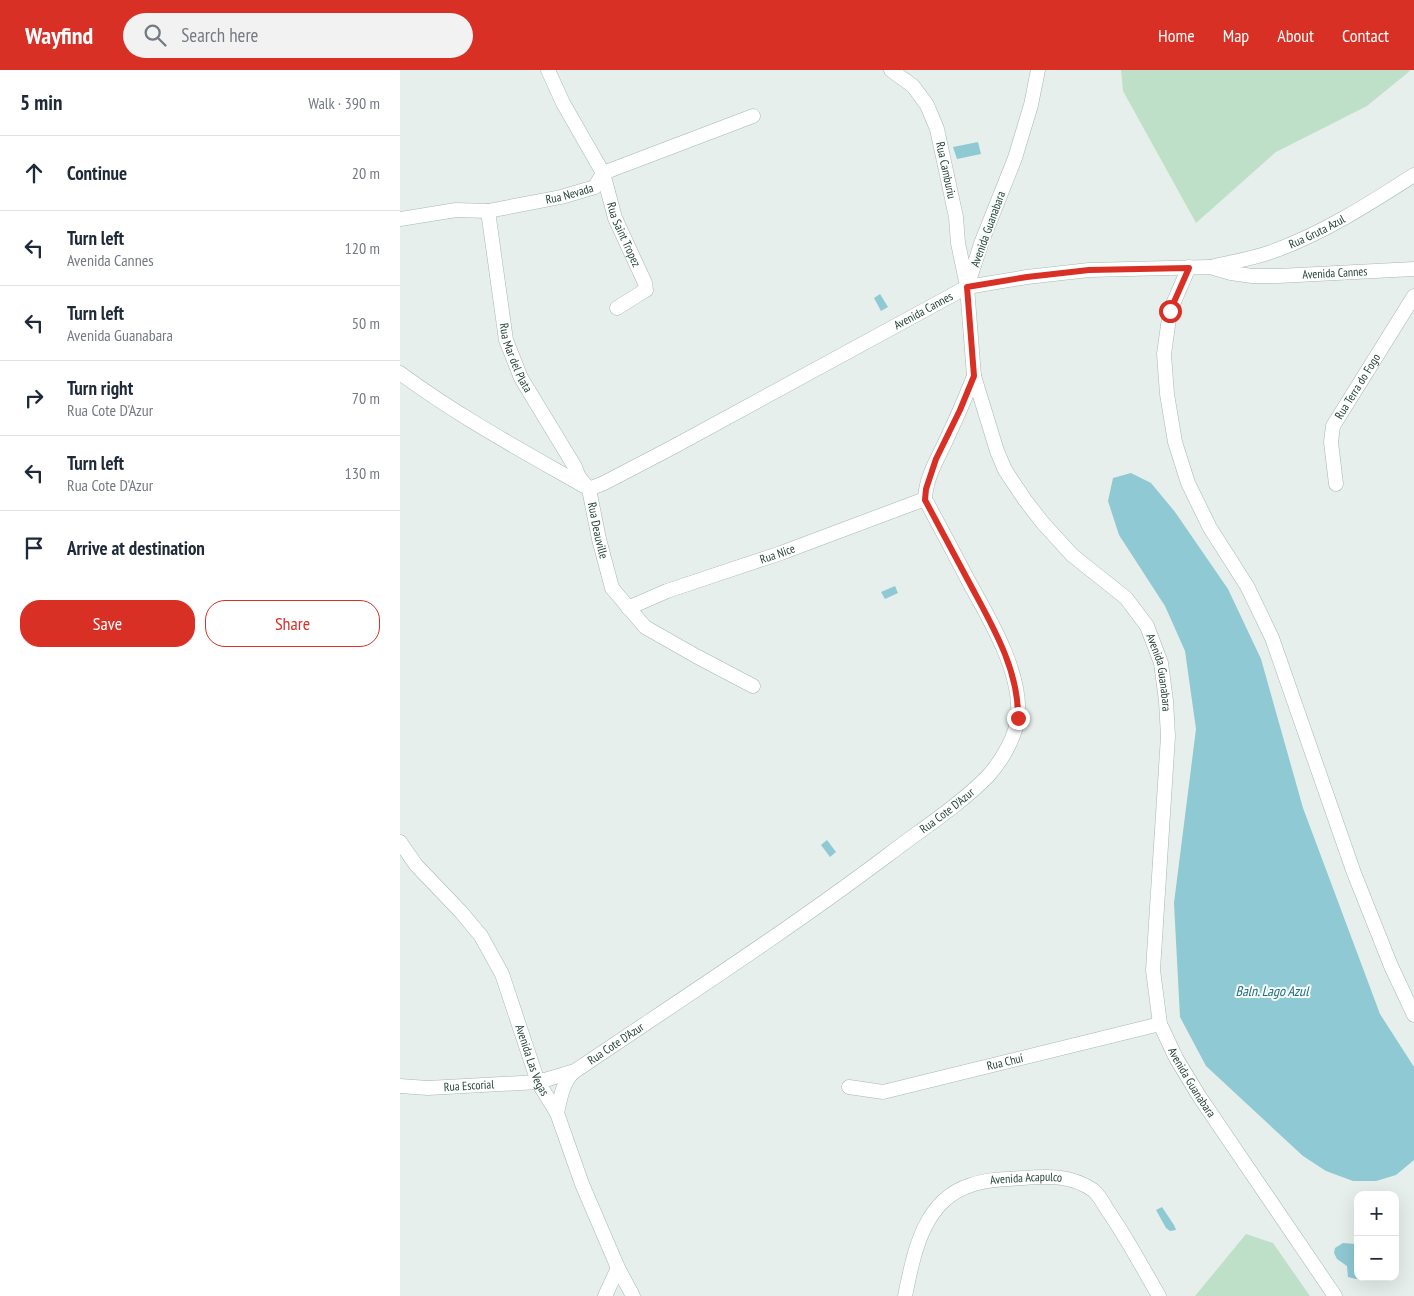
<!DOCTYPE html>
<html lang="en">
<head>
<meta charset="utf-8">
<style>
	body { margin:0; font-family:"PT Sans Narrow",sans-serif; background:#f2f2f3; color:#1f2937 }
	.controls { position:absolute; right:15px; bottom:15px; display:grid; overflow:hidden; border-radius:10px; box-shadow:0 5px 20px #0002 }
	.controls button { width:45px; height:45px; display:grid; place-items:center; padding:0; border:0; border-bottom:1px solid #e0e1e3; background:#fff; color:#1f2937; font:25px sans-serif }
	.stop { position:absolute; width:15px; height:15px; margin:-11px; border:4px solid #d93025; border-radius:50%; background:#fff }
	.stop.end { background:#d93025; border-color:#fff; box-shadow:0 1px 5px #0008 }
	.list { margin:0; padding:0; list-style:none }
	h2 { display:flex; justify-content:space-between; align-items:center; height:65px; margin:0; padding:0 20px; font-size:21px }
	h2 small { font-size:16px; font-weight:400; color:#747a83 }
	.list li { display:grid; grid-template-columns:32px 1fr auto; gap:15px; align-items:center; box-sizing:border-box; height:75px; padding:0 20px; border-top:1px solid #e0e1e3 }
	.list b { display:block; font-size:19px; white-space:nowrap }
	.list p { margin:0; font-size:16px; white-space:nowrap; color:#747a83 }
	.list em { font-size:16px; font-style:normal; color:#747a83 }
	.actions { display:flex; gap:10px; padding:15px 20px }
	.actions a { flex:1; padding:11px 0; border:1px solid #d93025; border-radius:20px; text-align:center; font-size:18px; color:#d93025 }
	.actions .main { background:#d93025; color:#fff }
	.icon { flex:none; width:28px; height:28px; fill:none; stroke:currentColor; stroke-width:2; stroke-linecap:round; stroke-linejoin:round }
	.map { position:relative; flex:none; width:1014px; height:1226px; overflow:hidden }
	header { display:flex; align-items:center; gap:30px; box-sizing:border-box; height:70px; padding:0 25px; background:#d93025; color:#fff }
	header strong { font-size:24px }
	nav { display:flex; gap:28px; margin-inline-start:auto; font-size:18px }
	.search { width:350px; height:45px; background:#f2f2f3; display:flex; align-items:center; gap:12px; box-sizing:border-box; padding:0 18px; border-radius:28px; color:#747a83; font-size:19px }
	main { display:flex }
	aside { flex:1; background:#fff }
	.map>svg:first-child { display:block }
	.green { fill:#bfe0c8 }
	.water { fill:#8ec9d4 }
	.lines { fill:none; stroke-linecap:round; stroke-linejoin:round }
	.minor-casing { stroke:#a8b8b2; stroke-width:15 }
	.minor { stroke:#fff; stroke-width:14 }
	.route { stroke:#d93025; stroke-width:6 }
	.labels { text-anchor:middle; stroke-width:4; stroke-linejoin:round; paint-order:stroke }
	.street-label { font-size:12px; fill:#24423a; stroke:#f7fbf9 }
	.water-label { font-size:14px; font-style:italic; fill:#1c6f80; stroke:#f7fbf9 }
</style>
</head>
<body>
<header>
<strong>Wayfind</strong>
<div class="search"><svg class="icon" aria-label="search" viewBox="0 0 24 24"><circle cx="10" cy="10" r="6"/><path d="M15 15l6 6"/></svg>Search here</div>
<nav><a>Home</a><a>Map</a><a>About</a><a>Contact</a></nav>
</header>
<main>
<aside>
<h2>5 min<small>Walk · 390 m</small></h2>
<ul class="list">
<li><svg class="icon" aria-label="ahead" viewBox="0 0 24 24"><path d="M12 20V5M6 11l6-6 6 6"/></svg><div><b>Continue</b></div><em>20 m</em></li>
<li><svg class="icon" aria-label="left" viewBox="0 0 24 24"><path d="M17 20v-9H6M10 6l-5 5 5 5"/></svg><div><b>Turn left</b><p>Avenida Cannes</p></div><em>120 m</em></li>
<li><svg class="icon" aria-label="left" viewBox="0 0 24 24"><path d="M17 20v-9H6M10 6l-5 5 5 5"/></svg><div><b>Turn left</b><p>Avenida Guanabara</p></div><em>50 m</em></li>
<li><svg class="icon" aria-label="right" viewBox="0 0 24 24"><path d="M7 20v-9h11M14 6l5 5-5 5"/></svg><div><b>Turn right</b><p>Rua Cote D'Azur</p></div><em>70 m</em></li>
<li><svg class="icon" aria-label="left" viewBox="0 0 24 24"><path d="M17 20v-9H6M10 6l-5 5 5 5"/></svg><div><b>Turn left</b><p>Rua Cote D'Azur</p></div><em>130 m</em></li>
<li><svg class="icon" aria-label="arrive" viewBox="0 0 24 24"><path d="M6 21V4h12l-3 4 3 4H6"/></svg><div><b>Arrive at destination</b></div></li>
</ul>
<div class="actions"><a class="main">Save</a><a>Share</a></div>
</aside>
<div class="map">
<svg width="1014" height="1226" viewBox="0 0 1014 1226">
	<rect width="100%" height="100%" fill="#e6efeb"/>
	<path class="green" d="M721,0H1011L967,36L876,82L796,153L723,21Z
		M846,1164L873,1173L910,1226H795Z"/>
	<path class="water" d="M578,72L581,84L557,89L553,77Z
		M480,224L488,237L481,241L474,228Z
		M731,403L751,413L775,442L828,519L861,589L903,738L980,944L1014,997V1090L996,1105L976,1111H953L926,1101L903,1086L806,996L780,947L774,833L796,659L785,581L765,536L719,465L708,431L713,408Z
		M495,516L498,523L485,529L481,522Z
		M427,770L436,782L430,787L421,775Z
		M762,1137L774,1155L776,1160L770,1161L766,1158L756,1140Z
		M943,1173L955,1174L958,1176V1207H963L956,1209L948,1207L947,1196L937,1189L934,1183L935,1178Z"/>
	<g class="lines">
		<defs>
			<g id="minor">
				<path id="s1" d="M148,0L163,33L203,103L215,148L245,213L246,220L244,221L217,238"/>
				<path id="s2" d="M491,0L513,16L527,35L537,59L556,147L558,173L567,216"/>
				<path id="s3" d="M638,0L631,35L615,88L582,171L567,217L574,306L597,381L605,400L625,430L642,452L672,485L726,528L747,556L761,593L766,631L768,666L753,900L760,954L776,988L799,1026L935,1226"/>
				<path id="s4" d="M88,141L106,270L121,308L175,397L179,407L189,419L199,469L212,518L245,557L296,586L353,616"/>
				<path id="s5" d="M0,149L56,140L88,141L161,127L195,117L203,103L353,46"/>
				<path d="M789,197L770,241L764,284L767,324L775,372L788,413L810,458L847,516L872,568L954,803L991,896L1014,945"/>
				<path id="s6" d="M811,197C831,192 852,189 871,182C922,164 969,134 1014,105"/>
				<path d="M0,303C58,346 121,380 184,416"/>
				<path id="s7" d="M936,414L931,372L933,356L1014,226"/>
				<path id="s8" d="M189,419L204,413L273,377L567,217L627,207L689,200L810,197L831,203L852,206H878L1014,199"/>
				<path id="s9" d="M228,538L267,521L381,483L525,429"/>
				<path id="s10" d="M0,772L16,795L61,842L81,866L102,904L138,1012L157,1043L182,1114L218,1198L233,1226"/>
				<path id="s11" d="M0,1016L28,1018L138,1012L175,1001C280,930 387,861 488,785C519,761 561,734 588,706C601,692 617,665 618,645C621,601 590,550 569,512C555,485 540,457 525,429C526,405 540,385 549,364C558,345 566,326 574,306"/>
				<path id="s12" d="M449,1017L483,1022L760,954"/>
				<path d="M157,1043C160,1029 163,1010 175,1001"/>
				<path d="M205,1226L218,1198"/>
				<path id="s13" d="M505,1226C514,1183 523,1130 571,1115C587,1109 606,1109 623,1108C648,1106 671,1105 693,1120C699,1125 704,1134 708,1141C727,1168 742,1197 759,1226"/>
			</g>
		</defs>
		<use href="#minor" class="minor-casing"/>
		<use href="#minor" class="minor"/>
	</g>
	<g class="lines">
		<path class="route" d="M618,648C619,600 592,555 570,514C555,486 540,458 525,430L526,419L536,389L560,340L574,306L567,217L627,207L689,200L789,198L770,241"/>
	</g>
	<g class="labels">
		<g class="street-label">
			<text dy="4" stroke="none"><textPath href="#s2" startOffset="119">Rua Camburiu</textPath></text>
			<text dy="4" stroke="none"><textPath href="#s5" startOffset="172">Rua Nevada</textPath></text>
			<text transform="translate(588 159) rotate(-70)" y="4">Avenida Guanabara</text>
			<text dy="4" stroke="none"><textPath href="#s6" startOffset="112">Rua Gruta Azul</textPath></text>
			<text dy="4" stroke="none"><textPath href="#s1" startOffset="182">Rua Saint Tropez</textPath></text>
			<text dy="4" stroke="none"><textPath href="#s8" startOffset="799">Avenida Cannes</textPath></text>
			<text dy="4" stroke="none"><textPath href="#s8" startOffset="379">Avenida Cannes</textPath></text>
			<text dy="4" stroke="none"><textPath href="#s4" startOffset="150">Rua Mar del Plata</textPath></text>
			<text dy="4" stroke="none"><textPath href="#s7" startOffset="105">Rua Terra do Fogo</textPath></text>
			<text dy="4" stroke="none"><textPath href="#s4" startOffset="344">Rua Deauville</textPath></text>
			<text dy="4" stroke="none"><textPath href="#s9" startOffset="159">Rua Nice</textPath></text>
			<text dy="4" stroke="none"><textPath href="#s3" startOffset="678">Avenida Guanabara</textPath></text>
			<text dy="4" stroke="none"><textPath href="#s11" startOffset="631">Rua Cote D'Azur</textPath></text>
			<text dy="4" stroke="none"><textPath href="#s11" startOffset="226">Rua Cote D'Azur</textPath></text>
			<text dy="4" stroke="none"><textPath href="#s10" startOffset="259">Avenida Las Vegas</textPath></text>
			<text dy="4" stroke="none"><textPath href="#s12" startOffset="160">Rua Chuí</textPath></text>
			<text dy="4" stroke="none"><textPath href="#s3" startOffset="1098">Avenida Guanabara</textPath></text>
			<text dy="4" stroke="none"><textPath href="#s11" startOffset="69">Rua Escorial</textPath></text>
			<text dy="4" stroke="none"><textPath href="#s13" startOffset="192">Avenida Acapulco</textPath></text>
		</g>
		<g class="water-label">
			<text x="872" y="926">Baln. Lago Azul</text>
		</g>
	</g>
</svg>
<div class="controls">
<button>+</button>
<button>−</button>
</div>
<div class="stop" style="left:770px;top:241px"></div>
<div class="stop end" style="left:618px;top:648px"></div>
</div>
</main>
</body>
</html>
